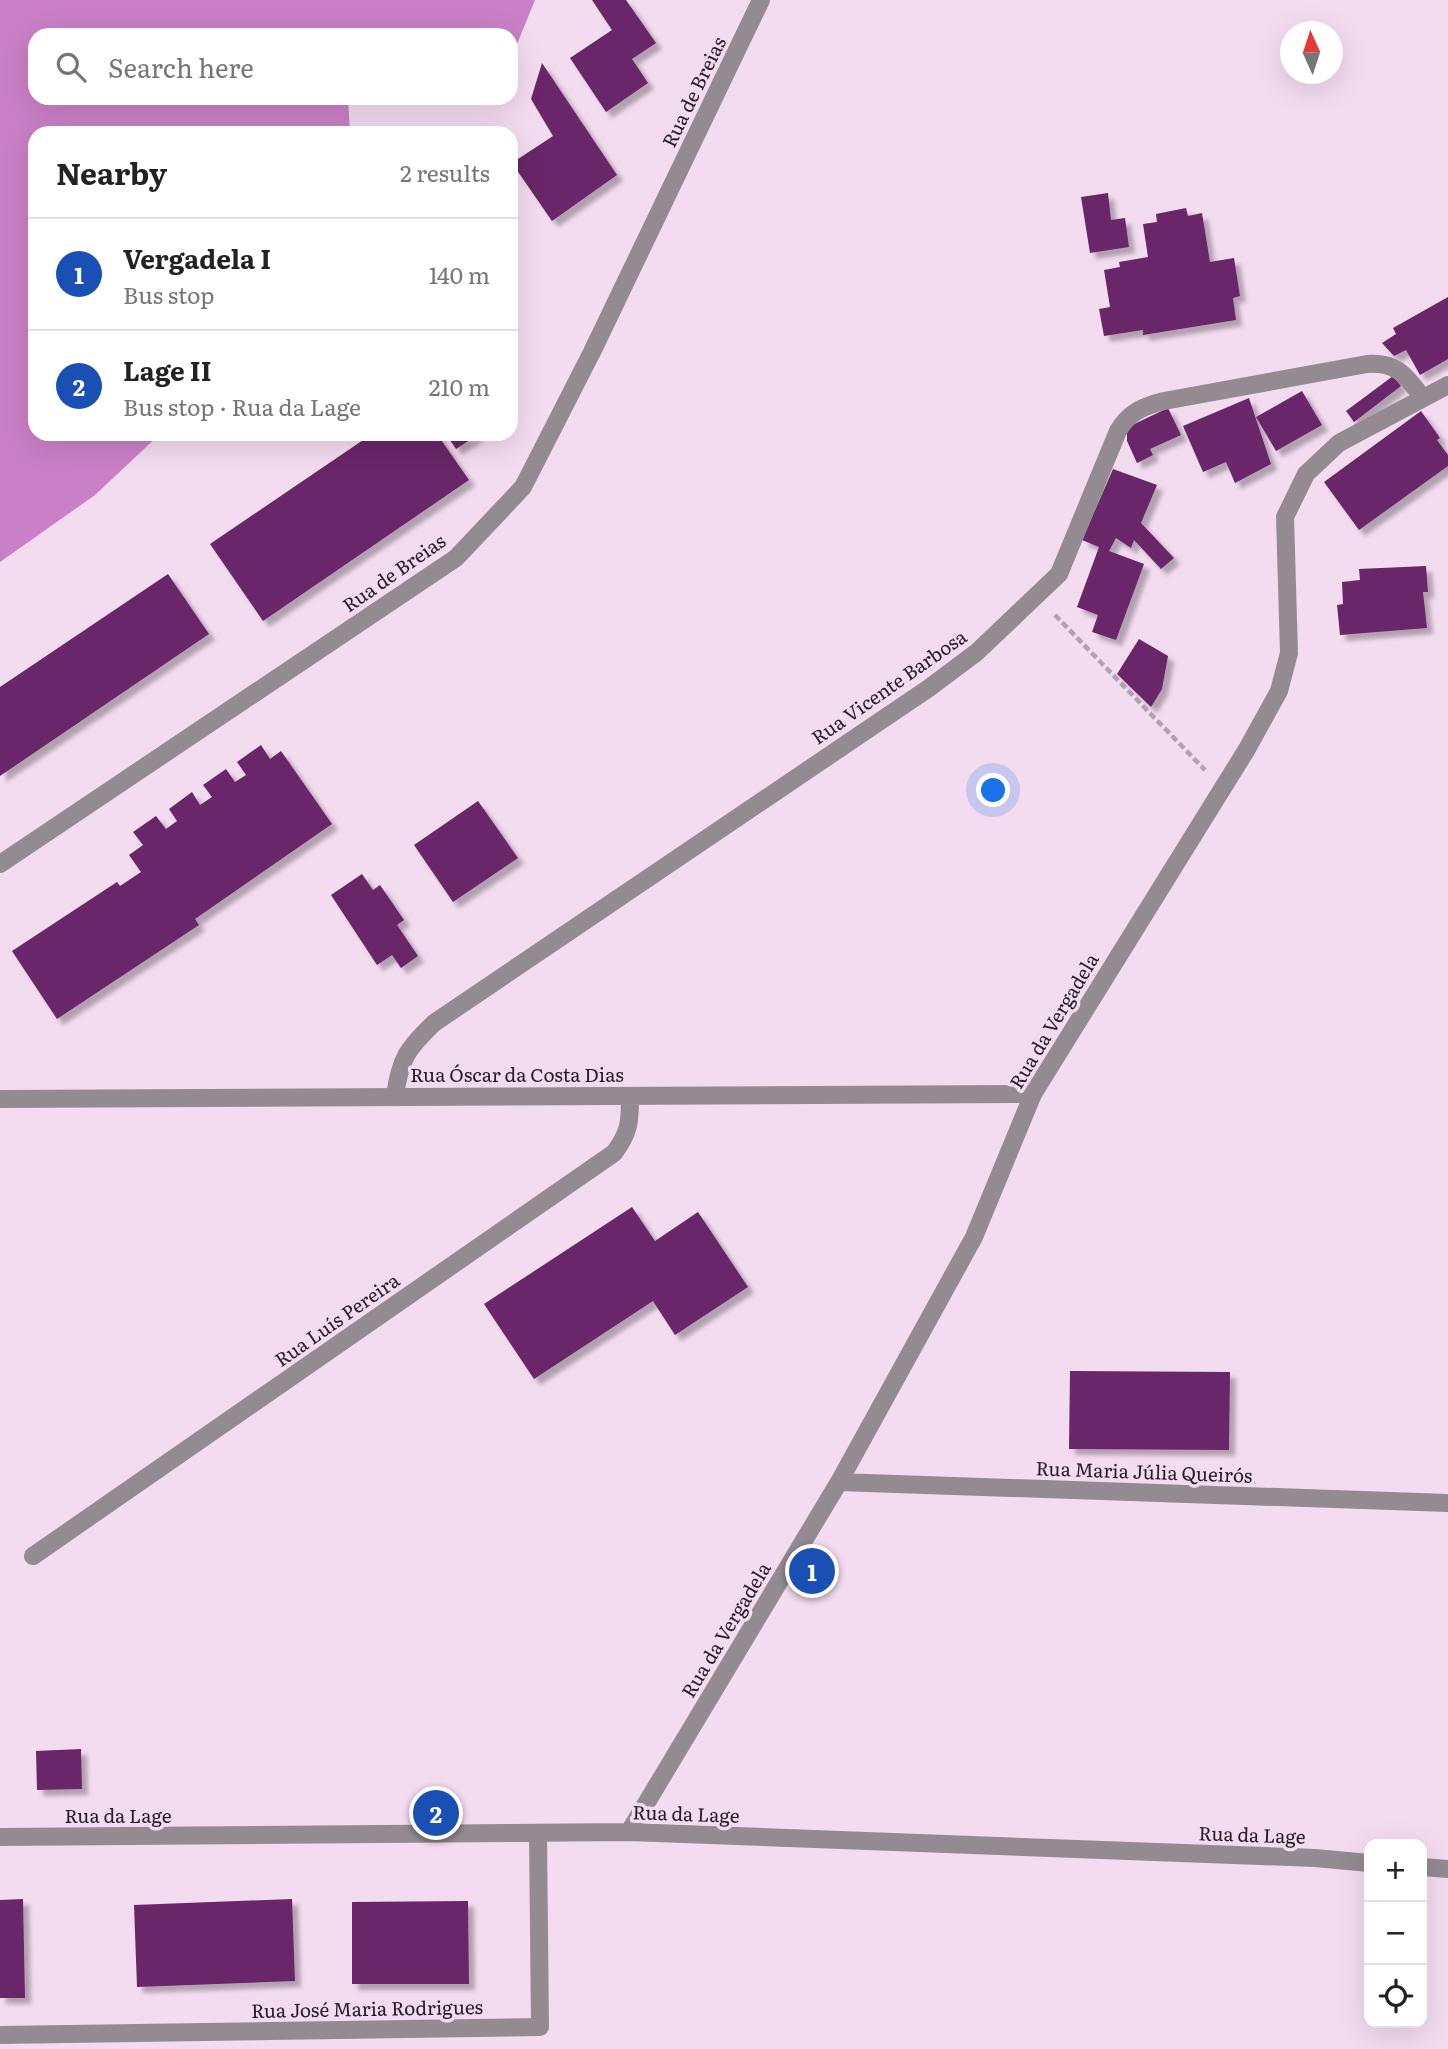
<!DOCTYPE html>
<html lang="en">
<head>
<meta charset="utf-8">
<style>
	body { margin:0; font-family:Literata,serif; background:#f6f6f6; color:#222 }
	.controls { position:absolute; right:21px; bottom:21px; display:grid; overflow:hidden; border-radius:14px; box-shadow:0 7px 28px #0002 }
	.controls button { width:63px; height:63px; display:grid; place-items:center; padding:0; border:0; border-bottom:2px solid #e0e0e0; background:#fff; color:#222; font:35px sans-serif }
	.compass { position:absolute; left:1280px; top:21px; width:63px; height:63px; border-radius:50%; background:#fff; box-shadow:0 7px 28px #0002; rotate:357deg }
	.you { position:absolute; left:994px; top:791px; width:24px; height:24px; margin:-18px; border:5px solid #fff; border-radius:50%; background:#1a73e8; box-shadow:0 0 0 10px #1a73e833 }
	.badge { display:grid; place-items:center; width:46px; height:46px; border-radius:50%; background:#db2777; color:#fff; font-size:23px; font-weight:700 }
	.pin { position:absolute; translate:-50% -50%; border:4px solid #fff; box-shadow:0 2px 7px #0006 }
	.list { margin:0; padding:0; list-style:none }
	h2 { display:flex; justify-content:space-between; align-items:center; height:91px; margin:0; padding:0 28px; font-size:30px }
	h2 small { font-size:23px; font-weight:400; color:#767676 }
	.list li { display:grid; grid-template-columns:46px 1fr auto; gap:21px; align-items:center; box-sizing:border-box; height:112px; padding:0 28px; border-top:2px solid #e0e0e0 }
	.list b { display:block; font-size:26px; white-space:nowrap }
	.list p { margin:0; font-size:23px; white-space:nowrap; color:#767676 }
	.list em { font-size:23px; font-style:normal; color:#767676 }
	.icon { flex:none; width:38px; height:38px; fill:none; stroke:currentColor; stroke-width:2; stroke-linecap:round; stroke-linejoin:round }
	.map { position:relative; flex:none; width:1448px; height:2049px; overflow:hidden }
	.search { position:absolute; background:#fff; box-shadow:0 7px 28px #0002; left:28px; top:28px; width:490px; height:77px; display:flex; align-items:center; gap:18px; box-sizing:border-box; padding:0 24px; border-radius:21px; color:#767676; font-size:26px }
	.panel { position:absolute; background:#fff; box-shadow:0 7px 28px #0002; left:28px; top:126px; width:490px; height:315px; border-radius:21px }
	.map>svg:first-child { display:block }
	.forest { fill:#ca80c6 }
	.building { fill:#692567; filter:url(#shadow) }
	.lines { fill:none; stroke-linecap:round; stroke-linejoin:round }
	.path { stroke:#b3a0b1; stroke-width:4.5; stroke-dasharray:7 3.5; stroke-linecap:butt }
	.minor { stroke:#938a92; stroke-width:18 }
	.labels { text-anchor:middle; stroke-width:7; stroke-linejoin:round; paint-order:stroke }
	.street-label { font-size:19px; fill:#251c24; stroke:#f3dbf0 }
</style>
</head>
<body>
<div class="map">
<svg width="1448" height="2049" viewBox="0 0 1448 2049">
	<defs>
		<filter id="shadow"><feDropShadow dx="6" dy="6" stdDeviation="2" flood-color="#0004"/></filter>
	</defs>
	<rect width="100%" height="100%" fill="#f3dbf0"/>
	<path class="forest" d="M0,0H535L511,59V35H35V98H348L350,133H35V434H160L95,495L0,562Z"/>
	<path class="building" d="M592,0H626L656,43L632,59L648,83L606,112L570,58L612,30Z
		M542,63L617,175L552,221L512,163L553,136L531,99Z
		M1108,193L1111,220L1125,218L1129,247L1090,253L1081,197Z
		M1186,208L1188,216L1202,213L1210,262L1234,258L1240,296L1233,298L1236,320L1143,335V330L1104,336L1099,309L1110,307L1104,270L1120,267L1119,262L1148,257L1143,224L1157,222L1156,214Z
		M1448,297V359L1420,375L1406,350L1394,356L1382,343L1396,334L1393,328Z
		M1393,376L1401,386L1354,422L1346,411Z
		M1302,391L1322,425L1276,451L1256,417Z
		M1249,398L1271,464L1235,483L1226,462L1203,472L1183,426Z
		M1168,408L1181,435L1150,449L1153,455L1137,463L1127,441V430L1130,426Z
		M1421,411L1440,438L1437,440L1448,455V466L1359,530L1324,482Z
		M372,434H437L469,480L263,621L210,544Z
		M446,434H479L456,449Z
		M1113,469L1157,485L1141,523L1174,558L1161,569L1134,540L1131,548L1116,538L1109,551L1144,564L1116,640L1092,632L1098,615L1077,607L1099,547L1082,540Z
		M1426,566L1428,592H1423L1427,628L1340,635L1337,605L1343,604L1342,582L1360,580L1359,569Z
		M168,574L209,634L0,776V687Z
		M1139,639L1168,656L1162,689L1151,707L1117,674Z
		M261,745L270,759L281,751L332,824L195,919L199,925L57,1019L12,951L117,882L120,886L141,872L129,855L143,845L133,832L156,816L166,829L177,821L169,809L192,792L200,805L212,797L203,785L226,769L235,782L246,775L237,762Z
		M478,801L518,858L453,902L414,845Z
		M362,874L373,890L380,885L404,920L397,925L418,956L401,968L392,955L377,965L331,895Z
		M632,1207L655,1241L698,1212L748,1287L675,1335L653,1301L534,1379L484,1304Z
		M1070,1371L1230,1372L1229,1450L1069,1449Z
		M81,1749L82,1789L37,1790L36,1751Z
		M23,1899L25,1998H0V1900Z
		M292,1899L295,1981L137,1987L134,1905Z
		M468,1901L469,1984H352V1902Z"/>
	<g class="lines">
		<path class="path" d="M1055,615L1205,770"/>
		<path class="minor" d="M0,864L456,558L523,487L592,352L761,0
			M395,1096C400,1059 407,1049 434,1023L929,688L977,652L1059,574L1118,431C1129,412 1144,406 1164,401L1367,364C1398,362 1406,376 1423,398
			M0,1099L1033,1094
			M839,1482L1448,1503
			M33,1556L614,1153C630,1132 630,1121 630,1096
			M629,1832L839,1482L974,1237L1033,1094L1247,749L1279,691L1289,653L1285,517L1306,474L1339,443L1448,385
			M0,1837L629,1832L1315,1858L1369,1863
			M1422,1867L1448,1869
			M0,2035L540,2027L538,1834"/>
	</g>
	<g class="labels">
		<g class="street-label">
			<text transform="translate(694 92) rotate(-64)" y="7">Rua de Breias</text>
			<text transform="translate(394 573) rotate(-35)" y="7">Rua de Breias</text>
			<text transform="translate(889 687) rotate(-35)" y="7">Rua Vicente Barbosa</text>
			<text transform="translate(1054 1021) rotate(-59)" y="7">Rua da Vergadela</text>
			<text x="517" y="1082">Rua Óscar da Costa Dias</text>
			<text transform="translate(337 1320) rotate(-35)" y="7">Rua Luís Pereira</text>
			<text transform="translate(1144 1472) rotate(2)" y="7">Rua Maria Júlia Queirós</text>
			<text transform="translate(726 1630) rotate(-59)" y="7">Rua da Vergadela</text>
			<text transform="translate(686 1814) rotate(2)" y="7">Rua da Lage</text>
			<text x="118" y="1823">Rua da Lage</text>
			<text transform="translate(1252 1835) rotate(2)" y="7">Rua da Lage</text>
			<text transform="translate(367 2009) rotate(-1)" y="7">Rua José Maria Rodrigues</text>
		</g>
	</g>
</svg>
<div class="controls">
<button>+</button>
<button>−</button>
<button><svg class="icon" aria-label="locate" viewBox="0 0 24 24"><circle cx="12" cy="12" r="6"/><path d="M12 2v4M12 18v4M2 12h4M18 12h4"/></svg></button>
</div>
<svg class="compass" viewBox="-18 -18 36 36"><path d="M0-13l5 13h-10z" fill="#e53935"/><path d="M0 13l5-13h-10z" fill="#767676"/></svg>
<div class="you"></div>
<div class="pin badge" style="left:812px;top:1571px;background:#1a4fb4">1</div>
<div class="pin badge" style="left:436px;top:1813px;background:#1a4fb4">2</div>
<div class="search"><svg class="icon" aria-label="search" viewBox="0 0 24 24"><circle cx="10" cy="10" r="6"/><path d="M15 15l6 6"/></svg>Search here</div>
<section class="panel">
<h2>Nearby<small>2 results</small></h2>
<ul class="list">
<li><span class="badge" style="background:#1a4fb4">1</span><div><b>Vergadela I</b><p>Bus stop</p></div><em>140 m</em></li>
<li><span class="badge" style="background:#1a4fb4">2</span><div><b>Lage II</b><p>Bus stop · Rua da Lage</p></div><em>210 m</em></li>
</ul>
</section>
</div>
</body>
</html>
